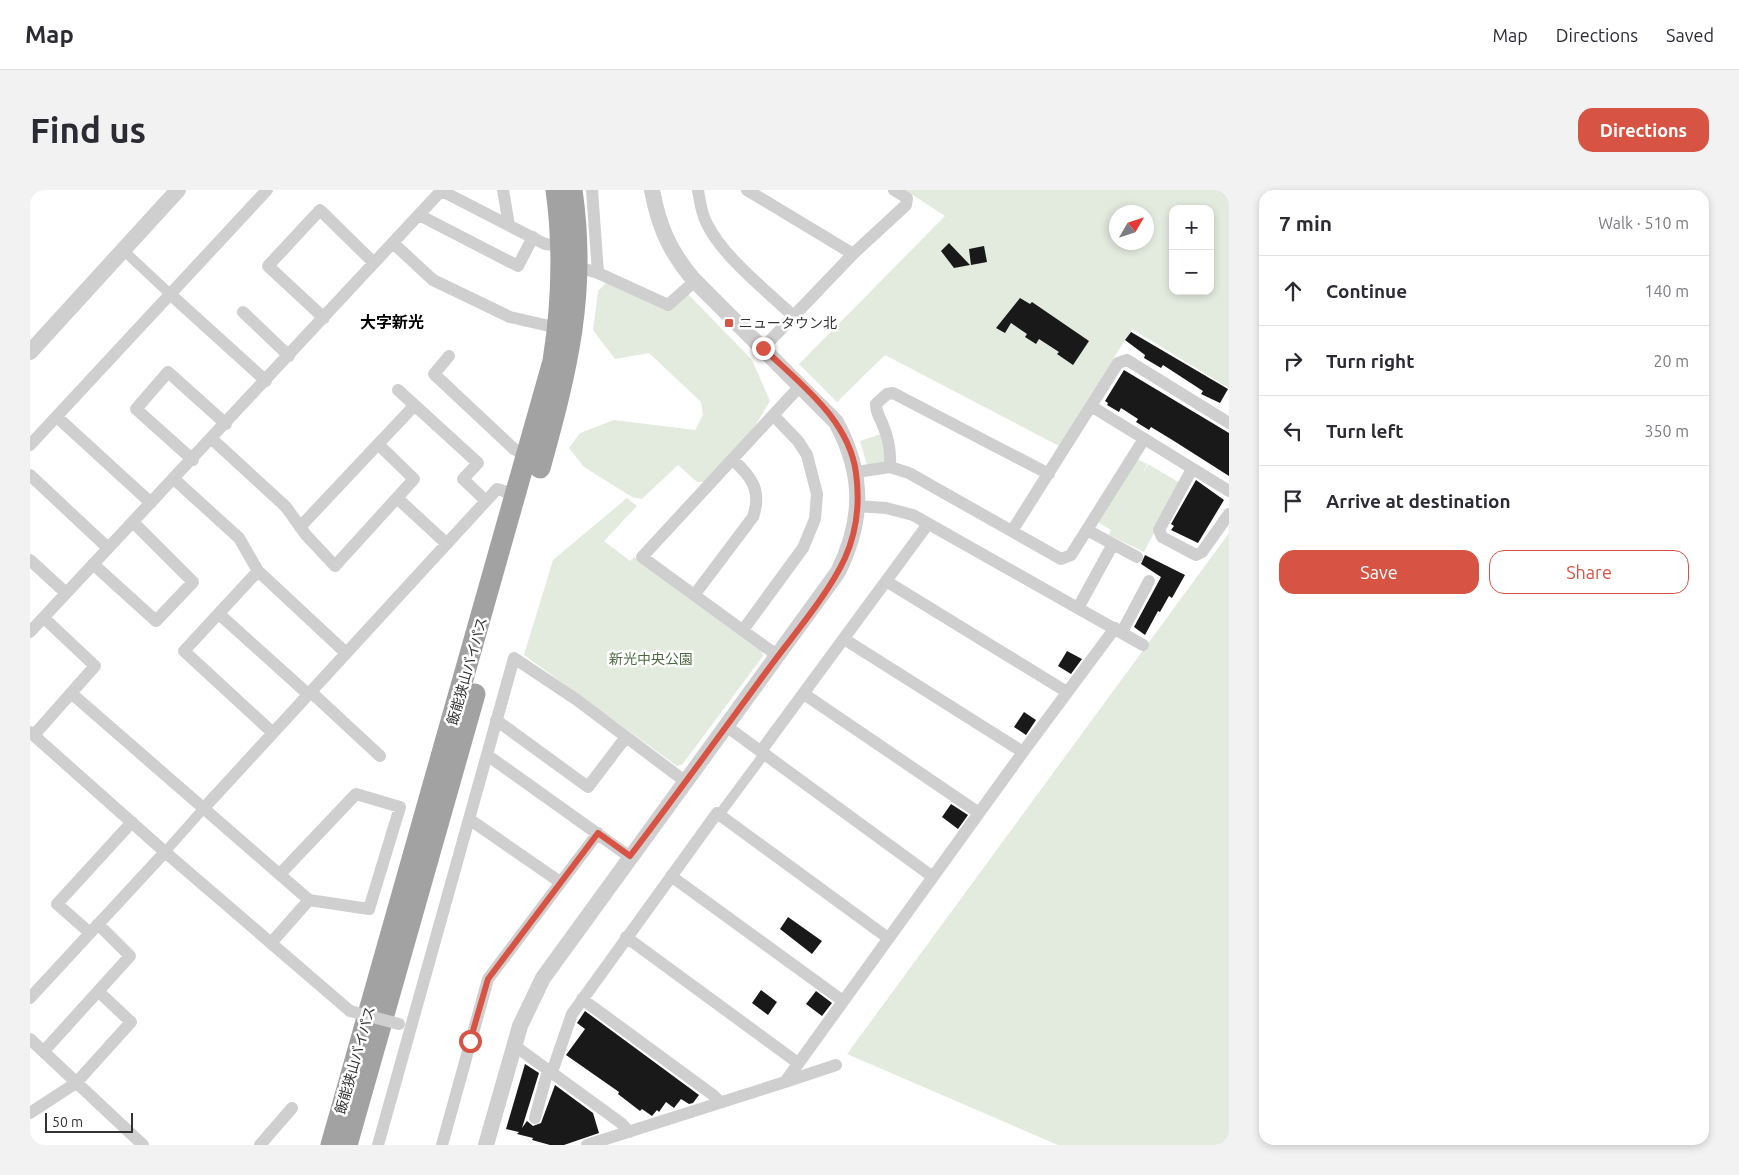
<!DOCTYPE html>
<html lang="en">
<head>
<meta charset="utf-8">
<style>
	body { margin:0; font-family:Ubuntu,"Noto Sans JP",sans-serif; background:#f2f2f3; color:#2b2b33 }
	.controls { position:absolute; right:15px; top:15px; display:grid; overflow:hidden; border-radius:10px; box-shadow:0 2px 8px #0003 }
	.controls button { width:45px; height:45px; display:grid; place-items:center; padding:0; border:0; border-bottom:1px solid #e1e1e2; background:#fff; color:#2b2b33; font:25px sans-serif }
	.compass { position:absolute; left:1079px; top:15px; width:45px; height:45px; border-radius:50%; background:#fff; box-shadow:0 2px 8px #0003; rotate:51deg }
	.scale { position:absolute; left:15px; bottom:12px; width:88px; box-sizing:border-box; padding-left:5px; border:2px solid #323232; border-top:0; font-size:14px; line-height:18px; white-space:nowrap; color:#323232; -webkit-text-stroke:4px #fff; paint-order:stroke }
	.stop { position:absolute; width:15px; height:15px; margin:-11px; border:4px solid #d75445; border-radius:50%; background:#fff }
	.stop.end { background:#d75445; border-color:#fff; box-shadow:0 1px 5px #0008 }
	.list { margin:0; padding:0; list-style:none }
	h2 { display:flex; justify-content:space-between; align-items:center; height:65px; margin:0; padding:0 20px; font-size:21px }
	h2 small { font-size:16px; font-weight:400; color:#7c7c81 }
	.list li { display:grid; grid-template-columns:32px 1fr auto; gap:15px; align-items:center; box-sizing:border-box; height:70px; padding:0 20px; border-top:1px solid #e1e1e2 }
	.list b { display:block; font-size:19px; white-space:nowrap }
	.list em { font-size:16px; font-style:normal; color:#7c7c81 }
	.actions { display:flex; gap:10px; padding:15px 20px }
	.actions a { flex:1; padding:11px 0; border:1px solid #d75445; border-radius:15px; text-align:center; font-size:18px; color:#d75445 }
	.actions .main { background:#d75445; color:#fff }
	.icon { flex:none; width:28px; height:28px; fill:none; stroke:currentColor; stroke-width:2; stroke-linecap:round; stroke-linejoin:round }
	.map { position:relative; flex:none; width:1199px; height:955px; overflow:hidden; border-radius:15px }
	header { display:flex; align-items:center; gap:30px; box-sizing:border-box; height:70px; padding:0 25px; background:#fff; border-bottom:1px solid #e1e1e2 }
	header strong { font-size:24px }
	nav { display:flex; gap:28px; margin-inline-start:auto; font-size:18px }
	.intro { display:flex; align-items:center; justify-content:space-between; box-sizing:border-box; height:120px; padding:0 30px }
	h1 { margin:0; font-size:35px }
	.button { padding:12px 22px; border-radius:15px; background:#d75445; color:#fff; font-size:18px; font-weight:700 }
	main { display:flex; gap:30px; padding:0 30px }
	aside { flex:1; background:#fff; border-radius:15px; box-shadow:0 2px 8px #0003 }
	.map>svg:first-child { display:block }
	.green { fill:#e3eade; fill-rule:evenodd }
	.building { fill:#191919 }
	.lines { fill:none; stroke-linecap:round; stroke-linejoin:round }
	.pedestrian { stroke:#cfcfcf; stroke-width:10 }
	.minor { stroke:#cfcfcf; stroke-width:12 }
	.tertiary { stroke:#cfcfcf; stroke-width:16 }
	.trunk { stroke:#a2a2a2; stroke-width:21 }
	.minor-bridge { stroke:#cfcfcf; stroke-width:12 }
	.route { stroke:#d75445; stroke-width:6 }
	.poi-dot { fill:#d75445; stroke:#fff; stroke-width:2 }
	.labels { text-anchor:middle; stroke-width:5; stroke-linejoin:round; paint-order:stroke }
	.poi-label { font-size:14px; fill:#323232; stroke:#fff; text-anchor:start }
	.park-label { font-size:14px; fill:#4e6a42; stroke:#fff }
	.street-label { font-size:14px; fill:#323232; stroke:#fff }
	.quarter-label { font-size:16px; font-weight:bold; fill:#000; stroke:#fff }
</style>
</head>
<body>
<header>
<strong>Map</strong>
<nav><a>Map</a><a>Directions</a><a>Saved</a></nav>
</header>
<div class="intro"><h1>Find us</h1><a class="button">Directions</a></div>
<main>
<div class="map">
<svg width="1199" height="955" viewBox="0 0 1199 955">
	<rect width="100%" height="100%" fill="#fff"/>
	<path class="green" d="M875,0H1199V198L1102,139L1029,256L855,165L807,212L769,174L915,26ZM1143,19H1180V101H1143ZM1086,22H1116V52H1086Z
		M576,93L634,120L656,102L722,170L740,211L725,236L675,292H667L648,275L612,309L602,307L554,277L539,258L550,243L584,230L665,240L673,225L671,212L619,163L585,169L563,140L568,101Z
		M851,244L857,269L853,273L837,275L830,251Z
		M1107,269L1117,274L1113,284L1118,274L1150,293L1114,362L1079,345L1081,340L1067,332Z
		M597,308L607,316L574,351L600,371L604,367L732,461L733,466L652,575L647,576L494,465L523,370Z
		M1199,343V955H1028L817,864Z"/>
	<path class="building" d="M919,53L940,75L924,78L911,61Z
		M954,56L957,72L941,75L939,59Z
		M990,108L1000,114L1002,112L1059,151L1043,175L1027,164L1029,162L1009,149L1006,154L995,147L997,144L981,133L975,143L966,138Z
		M1101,142L1198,199L1190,213L1171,204L1173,201L1133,175L1131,178L1114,168L1115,165L1095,150Z
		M1094,180L1199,243V286L1144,251L1121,237L1119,240L1106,232L1108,229L1091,218L1089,222L1077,215L1078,213L1075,211Z
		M1166,290L1194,310L1168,353L1141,340L1144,336L1141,334Z
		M1115,365L1155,385L1142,408L1139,406L1130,422L1128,421L1115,445L1104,437L1131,387L1111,374Z
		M1037,461L1052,469L1041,484L1028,476Z
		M994,522L1006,530L996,545L984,537Z
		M921,614L938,625L928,639L912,627Z
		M758,727L792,751L782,764L750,739Z
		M731,800L747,812L738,825L722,813Z
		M786,801L802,813L792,826L776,814Z
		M555,821L669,905L663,913L659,914L651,909L644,918L636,912L629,922L627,920L622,926L612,919L610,921L588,904L589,902L536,865L555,839L547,833Z
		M495,874L509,883L492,938L497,931L503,936L511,933L525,895L563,923L569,943L534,955H520L502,950L503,948L487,944L489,942L476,939Z"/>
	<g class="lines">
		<path class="pedestrian" d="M93,60L140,104
			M689,625L735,563
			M135,662L174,618"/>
		<path class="minor" d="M410,0L515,54L531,56
			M473,0L479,35
			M562,0L568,83
			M668,0C670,11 671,23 677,34C694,68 736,100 763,126
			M717,0L823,64
			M389,25L488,76L503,47
			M363,53L403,90L480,127L528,138
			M548,77L568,83L638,115L665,91
			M140,104L236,191
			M213,122L259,166
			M294,128L238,76L290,20L344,73
			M733,158L823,64L876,15L877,8L864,0
			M419,166L404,184L484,259L497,267
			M368,200L448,273L433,289L456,311
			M1061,216L1199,301
			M27,227L121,313
			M182,249L256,317L276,345L305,376L384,289L348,254
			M0,255L237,0
			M163,270L106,219L138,182L196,234
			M860,277C861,261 859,249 852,233C849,225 846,223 846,214L857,204L863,203L1019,284
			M1162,279L1129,340L1132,347L1166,365L1172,362L1199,324
			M826,282L860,277L879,283L1031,369L1041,365L1114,249
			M0,285L78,358
			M144,289L209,348L228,381L316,463
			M367,308L417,354
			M827,316L856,318L883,325L1113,455
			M270,337L384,216
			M1057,340L1107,367
			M982,341L1088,173L1097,170L1199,233
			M0,370L36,403
			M63,374L126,431L163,392L103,332
			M228,381L154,461L243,543
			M856,391L1037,502
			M665,404L723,327C732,301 722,287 703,270
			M1048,418L1083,354
			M189,424L278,504
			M713,440L773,358L785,329L787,304L777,265L768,251L743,225
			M0,442L411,1
			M1092,442L1119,391
			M814,449L993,562
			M748,466L612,367L771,195
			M281,502L350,566
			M41,503L279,710
			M774,504L949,623
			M466,530L558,597L596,547
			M696,536L903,687
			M0,542L135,662L320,821
			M4,545L65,476L14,428
			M731,561L898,334
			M457,565L600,667
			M174,618L467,299L487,305
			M439,629L530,692
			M641,686L813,811
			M60,743L27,714L102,632
			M596,747L768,873
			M241,753L279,710L339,719L370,617L326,604L250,684
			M0,808L135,662
			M552,809L683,905L690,912
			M0,849L113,955
			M485,856L591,933L599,942
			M14,861L100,766L68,734
			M522,882L542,824L687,623L858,748
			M755,892L806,875
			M0,923L46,893L101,832L68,801
			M505,928L518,880
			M230,955L262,918
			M348,955L484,468L547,510L656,592
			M412,955L458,789L568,643
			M557,955L755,892L993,562L1085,438"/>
		<path class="tertiary" d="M0,162L148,0
			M456,955L490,836L513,788L808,382C834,329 834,284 806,232L663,89C639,60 629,37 622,0"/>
		<path class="trunk" d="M510,278C537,180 557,103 542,0
			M301,955L523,171C532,114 534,58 526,0
			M317,955L445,504"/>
		<path class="minor-bridge" d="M320,821L369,834"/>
	</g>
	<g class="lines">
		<path class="route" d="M440,851L458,789L568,643L600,666C648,603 695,538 742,474C765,443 799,403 815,368C827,341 830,312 826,283C819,229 769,193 733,158"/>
	</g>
	<rect class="poi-dot" x="694" y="128" width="10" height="10" rx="2.5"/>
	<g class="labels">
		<g class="poi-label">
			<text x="709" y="138">ニュータウン北</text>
		</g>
		<g class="park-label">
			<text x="621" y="474">新光中央公園</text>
		</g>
		<g class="street-label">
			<text transform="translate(437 481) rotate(-74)" y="5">飯能狭山バイパス</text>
			<text transform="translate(325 870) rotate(-74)" y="5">飯能狭山バイパス</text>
		</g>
		<g class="quarter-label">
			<text x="362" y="138">大字新光</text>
		</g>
	</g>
</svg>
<div class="controls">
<button>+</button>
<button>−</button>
</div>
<svg class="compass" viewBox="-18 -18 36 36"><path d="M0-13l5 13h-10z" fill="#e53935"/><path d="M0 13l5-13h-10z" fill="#7c7c81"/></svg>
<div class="scale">50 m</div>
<div class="stop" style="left:440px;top:851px"></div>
<div class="stop end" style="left:733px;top:158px"></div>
</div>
<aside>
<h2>7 min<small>Walk · 510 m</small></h2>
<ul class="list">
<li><svg class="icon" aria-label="ahead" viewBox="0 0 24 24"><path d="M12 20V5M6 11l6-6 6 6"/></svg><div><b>Continue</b></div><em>140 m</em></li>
<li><svg class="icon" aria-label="right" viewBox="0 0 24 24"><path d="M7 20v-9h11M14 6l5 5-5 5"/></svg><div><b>Turn right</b></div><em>20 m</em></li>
<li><svg class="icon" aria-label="left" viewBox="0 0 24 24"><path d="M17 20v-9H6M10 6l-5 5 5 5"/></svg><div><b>Turn left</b></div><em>350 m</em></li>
<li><svg class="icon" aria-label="arrive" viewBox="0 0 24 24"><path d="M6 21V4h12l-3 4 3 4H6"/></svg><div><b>Arrive at destination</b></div></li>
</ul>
<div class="actions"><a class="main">Save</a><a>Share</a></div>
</aside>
</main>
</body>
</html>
